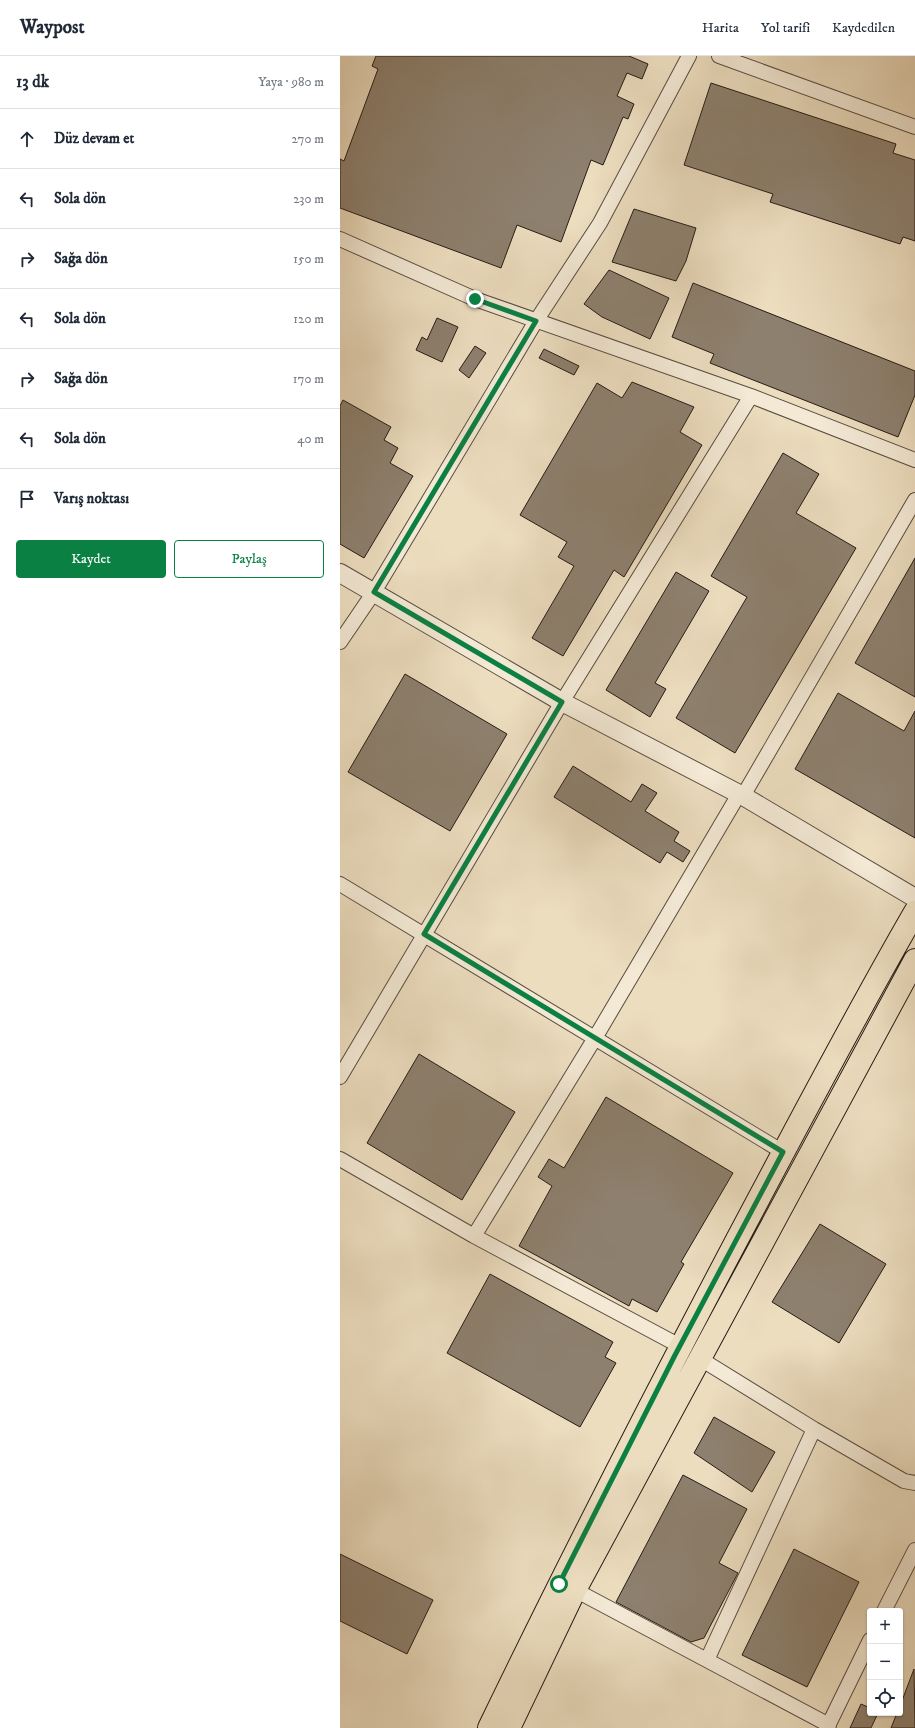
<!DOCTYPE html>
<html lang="tr">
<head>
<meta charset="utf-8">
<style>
	body { margin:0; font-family:"IM FELL DW Pica",serif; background:#f6f6f7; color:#1f2937 }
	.controls { position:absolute; right:12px; bottom:12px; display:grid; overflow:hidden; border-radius:4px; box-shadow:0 1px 3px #0004 }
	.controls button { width:36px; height:36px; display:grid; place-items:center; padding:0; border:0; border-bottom:1px solid #e0e1e3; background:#fff; color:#1f2937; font:20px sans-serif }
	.stop { position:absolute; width:12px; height:12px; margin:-9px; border:3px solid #0b8043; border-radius:50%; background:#fff }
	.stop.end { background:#0b8043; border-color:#fff; box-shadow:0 1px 4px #0008 }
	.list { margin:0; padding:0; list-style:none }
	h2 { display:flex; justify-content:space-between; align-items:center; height:52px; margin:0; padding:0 16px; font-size:17px }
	h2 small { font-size:13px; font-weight:400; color:#747a83 }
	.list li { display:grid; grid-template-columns:26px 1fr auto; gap:12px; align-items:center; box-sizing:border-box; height:60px; padding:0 16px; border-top:1px solid #e0e1e3 }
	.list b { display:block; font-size:15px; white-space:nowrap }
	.list em { font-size:13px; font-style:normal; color:#747a83 }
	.actions { display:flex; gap:8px; padding:12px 16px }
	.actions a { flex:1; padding:9px 0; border:1px solid #0b8043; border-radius:4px; text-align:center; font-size:14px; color:#0b8043 }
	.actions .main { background:#0b8043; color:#fff }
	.icon { flex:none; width:22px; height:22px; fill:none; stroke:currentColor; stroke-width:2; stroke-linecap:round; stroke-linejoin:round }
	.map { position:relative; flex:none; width:575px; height:1672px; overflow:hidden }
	header { display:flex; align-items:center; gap:24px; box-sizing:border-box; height:56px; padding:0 20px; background:#fff; border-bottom:1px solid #e0e1e3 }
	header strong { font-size:19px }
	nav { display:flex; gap:22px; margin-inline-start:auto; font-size:14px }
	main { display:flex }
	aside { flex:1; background:#fff }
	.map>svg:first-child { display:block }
	.building { fill:#8d806e; stroke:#261b16 }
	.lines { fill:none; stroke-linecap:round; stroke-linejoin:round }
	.minor-casing { stroke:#584c40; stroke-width:16 }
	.tertiary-casing { stroke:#584c40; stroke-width:20 }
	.primary-casing { stroke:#261b16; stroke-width:24 }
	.minor { stroke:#f3e9d5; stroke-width:14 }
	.tertiary { stroke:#f3e9d5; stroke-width:18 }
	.primary { stroke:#ecddbf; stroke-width:22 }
	.route { stroke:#0b8043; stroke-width:5 }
</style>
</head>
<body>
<header>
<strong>Waypost</strong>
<nav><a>Harita</a><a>Yol tarifi</a><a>Kaydedilen</a></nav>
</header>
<main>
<aside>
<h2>13 dk<small>Yaya · 980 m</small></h2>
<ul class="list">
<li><svg class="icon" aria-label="ahead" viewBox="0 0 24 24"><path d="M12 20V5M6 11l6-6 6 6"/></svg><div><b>Düz devam et</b></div><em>270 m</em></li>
<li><svg class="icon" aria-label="left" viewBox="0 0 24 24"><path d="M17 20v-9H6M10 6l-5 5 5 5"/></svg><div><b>Sola dön</b></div><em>230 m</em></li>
<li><svg class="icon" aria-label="right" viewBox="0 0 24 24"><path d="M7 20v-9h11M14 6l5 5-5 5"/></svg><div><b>Sağa dön</b></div><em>150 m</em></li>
<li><svg class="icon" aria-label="left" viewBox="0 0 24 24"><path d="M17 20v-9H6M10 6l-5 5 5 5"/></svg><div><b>Sola dön</b></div><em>120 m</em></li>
<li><svg class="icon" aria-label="right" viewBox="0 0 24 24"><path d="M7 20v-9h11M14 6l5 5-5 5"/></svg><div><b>Sağa dön</b></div><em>170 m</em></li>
<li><svg class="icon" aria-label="left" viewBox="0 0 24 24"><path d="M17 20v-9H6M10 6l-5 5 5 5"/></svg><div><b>Sola dön</b></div><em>40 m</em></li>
<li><svg class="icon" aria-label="arrive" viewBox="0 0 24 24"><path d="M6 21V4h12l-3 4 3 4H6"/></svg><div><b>Varış noktası</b></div></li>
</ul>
<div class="actions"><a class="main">Kaydet</a><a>Paylaş</a></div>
</aside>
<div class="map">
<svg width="575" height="1672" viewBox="0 0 575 1672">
	<rect width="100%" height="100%" fill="#ecddbf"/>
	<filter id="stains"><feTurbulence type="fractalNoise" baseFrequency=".005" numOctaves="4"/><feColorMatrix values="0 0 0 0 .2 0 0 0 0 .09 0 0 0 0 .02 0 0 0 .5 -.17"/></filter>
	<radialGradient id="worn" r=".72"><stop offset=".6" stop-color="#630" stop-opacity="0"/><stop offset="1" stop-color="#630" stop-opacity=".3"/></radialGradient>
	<path class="building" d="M36,0H289L308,8L302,23L287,17L277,40L294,48L288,63L283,61L263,109L251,104L221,186L177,169L161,212L0,152V103L4,105L38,13L32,10Z
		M371,27L556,88L553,97L575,104V185L563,181L560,188L430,146L433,138L344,109Z
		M294,153L356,172L346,205L336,225L272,206Z
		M269,214L329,242L310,283L262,261L244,248Z
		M353,227L575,315V339L558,381L370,307L374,298L332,281Z
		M97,262L118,271L102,306L76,294L82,281L87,284Z
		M135,290L146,297L129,322L119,314Z
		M204,293L239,310L234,319L199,302Z
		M292,326L354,351L340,376L362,389L284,521L274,514L223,600L192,582L234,510L218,501L227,486L180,459L257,327L282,342Z
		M3,344L51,371L44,384L58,392L50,407L73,420L24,502L0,488V350Z
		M443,397L479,418L456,457L516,492L395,697L336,662L407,541L371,520Z
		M575,502V641L515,607Z
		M336,516L369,535L315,627L326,633L310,661L266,634Z
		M65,618L167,678L110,775L8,716Z
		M498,637L564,675L575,655V782L455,713Z
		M233,710L291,746L302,728L317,737L305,755L339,776L334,785L350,795L343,806L327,796L320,807L214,741Z
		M79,998L175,1056L122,1144L27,1087Z
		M266,1041L393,1117L341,1206L344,1208L317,1256L292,1243L289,1250L179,1190L212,1130L198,1121L209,1103L224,1112Z
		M480,1168L546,1208L499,1287L432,1246Z
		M150,1218L273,1286L265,1301L276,1307L240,1371L107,1297Z
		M374,1361L435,1396L412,1436L354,1397Z
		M343,1419L407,1453L379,1507L398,1517L364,1582L351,1586L276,1546Z
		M454,1493L519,1526L467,1631L402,1599Z
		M0,1498L93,1544L67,1598L0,1565Z
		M574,1613L575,1672H551L557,1657H560V1650Z
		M521,1648L530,1652V1657H538L531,1672H510Z"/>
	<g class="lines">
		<defs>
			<path id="minor" d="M379,0L575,71
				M0,183L135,243L411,340L575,404
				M0,586L34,536L196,265L260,167L349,0
				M403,740L575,444
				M0,828L443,1096
				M0,1021L222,646L411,340
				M0,1103L134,1180L340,1290
				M134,1180L255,982L399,738
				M359,1302L474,1373L564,1425L575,1427
				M235,1534L489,1669
				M544,1555L575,1494
				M367,1604L474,1373
				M487,1672L530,1584"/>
			<path id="tertiary" d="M0,517L222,646L403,740L575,842"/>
			<path id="primary" d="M149,1672C235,1494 325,1319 418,1144C469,1048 520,951 575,856
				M169,1672L235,1534L575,904"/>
		</defs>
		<use href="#minor" class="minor-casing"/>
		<use href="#tertiary" class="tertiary-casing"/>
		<use href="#primary" class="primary-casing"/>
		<use href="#minor" class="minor"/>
		<use href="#tertiary" class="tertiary"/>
		<use href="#primary" class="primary"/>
	</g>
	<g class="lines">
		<path class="route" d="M135,243L196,265L34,536L222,646L84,878L443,1096L334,1301L219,1528"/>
	</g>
	<rect width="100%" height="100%" filter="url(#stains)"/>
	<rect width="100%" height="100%" fill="url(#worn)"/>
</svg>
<div class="controls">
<button>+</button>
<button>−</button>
<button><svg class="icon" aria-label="locate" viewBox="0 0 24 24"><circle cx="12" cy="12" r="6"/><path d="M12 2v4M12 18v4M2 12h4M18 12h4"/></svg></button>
</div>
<div class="stop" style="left:219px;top:1528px"></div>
<div class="stop end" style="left:135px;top:243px"></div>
</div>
</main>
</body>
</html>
